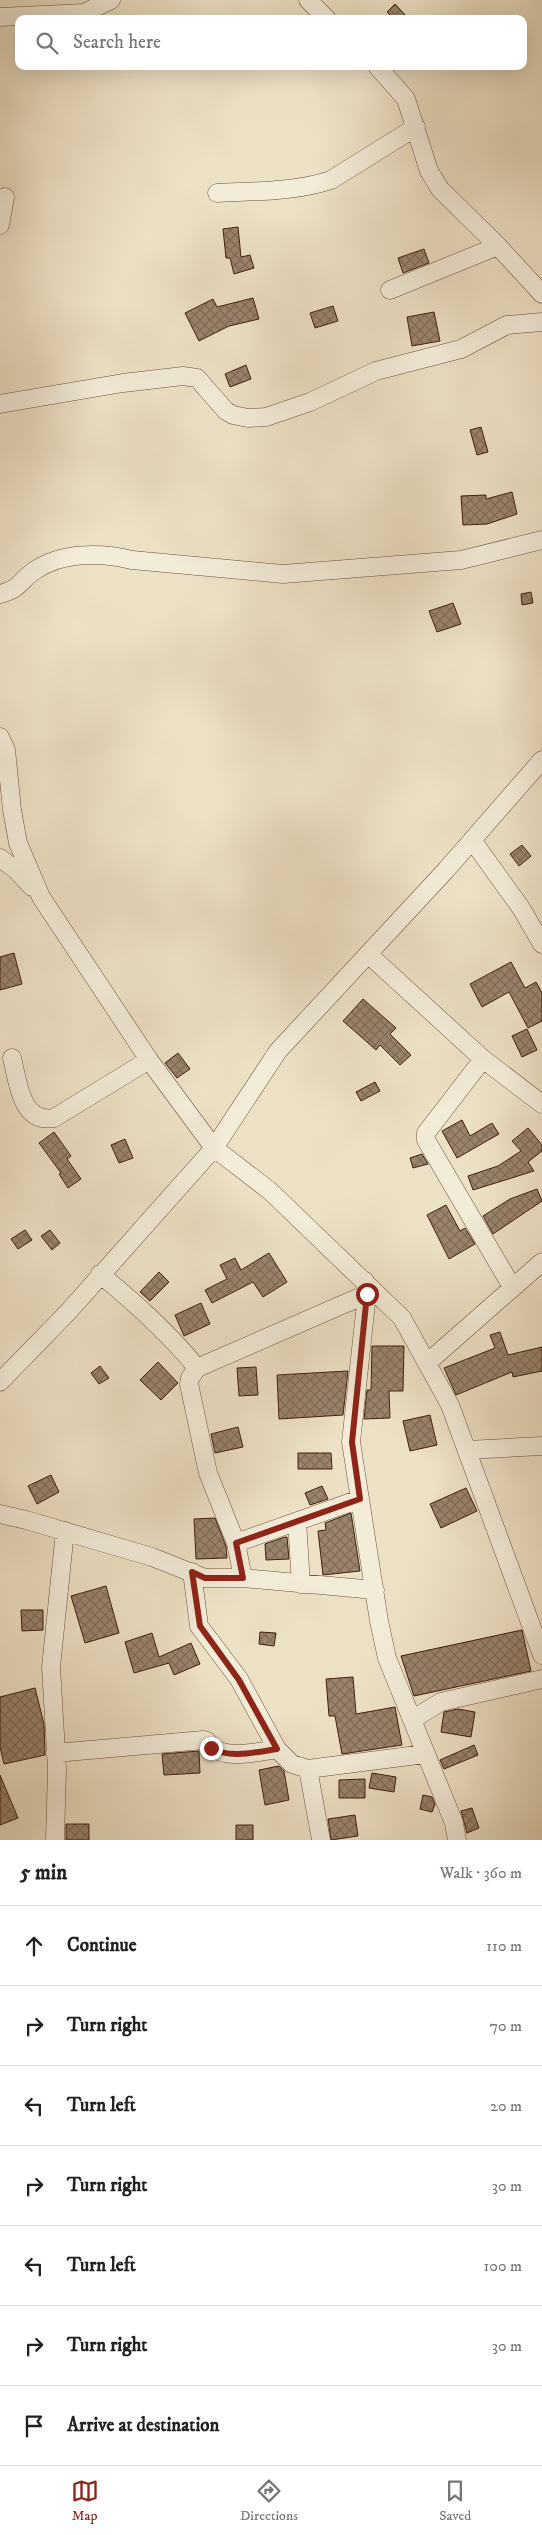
<!DOCTYPE html>
<html lang="en">
<head>
<meta charset="utf-8">
<style>
	body { margin:0; font-family:"IM FELL DW Pica",serif; background:#f2f2f2; color:#222 }
	.stop { position:absolute; width:15px; height:15px; margin:-11px; border:4px solid #8f2418; border-radius:50%; background:#fff }
	.stop.end { background:#8f2418; border-color:#fff; box-shadow:0 1px 5px #0008 }
	.list { margin:0; padding:0; list-style:none }
	h2 { display:flex; justify-content:space-between; align-items:center; height:65px; margin:0; padding:0 20px; font-size:21px }
	h2 small { font-size:16px; font-weight:400; color:#767676 }
	.list li { display:grid; grid-template-columns:32px 1fr auto; gap:15px; align-items:center; box-sizing:border-box; height:80px; padding:0 20px; border-top:1px solid #e0e0e0 }
	.list b { display:block; font-size:19px; white-space:nowrap }
	.list em { font-size:16px; font-style:normal; color:#767676 }
	.icon { flex:none; width:28px; height:28px; fill:none; stroke:currentColor; stroke-width:2; stroke-linecap:round; stroke-linejoin:round }
	.map { position:relative; flex:none; width:542px; height:1840px; overflow:hidden }
	.search { position:absolute; background:#fff; box-shadow:0 5px 20px #0002; left:15px; right:15px; top:15px; height:55px; display:flex; align-items:center; gap:12px; box-sizing:border-box; padding:0 18px; border-radius:10px; color:#767676; font-size:19px }
	.sheet { height:625px; background:#fff }
	nav { display:flex; justify-content:space-around; align-items:center; box-sizing:border-box; height:70px; border-top:1px solid #e0e0e0; background:#fff; font-size:14px; color:#767676 }
	nav a { display:grid; justify-items:center; gap:2px }
	nav .on { color:#8f2418 }
	.map>svg:first-child { display:block }
	.building { fill:url(#building-cross-hatch); stroke:#411f0d }
	.lines { fill:none; stroke-linecap:round; stroke-linejoin:round }
	.minor-casing { stroke:#6c503b; stroke-width:19 }
	.minor { stroke:#f3ecd9; stroke-width:18 }
	.route { stroke:#8f2418; stroke-width:6 }
</style>
</head>
<body>
<div class="map">
<svg width="542" height="1840" viewBox="0 0 542 1840">
	<defs>
		<pattern id="building-cross-hatch" width="8" height="8" patternUnits="userSpaceOnUse" patternTransform="scale(1.25)"><rect width="8" height="8" fill="#9a846d"/><path d="M0 0l8 8M0 8l8-8" fill="none" stroke="#7f6b58"/></pattern>
	</defs>
	<rect width="100%" height="100%" fill="#ede1c5"/>
	<filter id="stains"><feTurbulence type="fractalNoise" baseFrequency=".004" numOctaves="4"/><feColorMatrix values="0 0 0 0 .2 0 0 0 0 .09 0 0 0 0 .02 0 0 0 .5 -.17"/></filter>
	<radialGradient id="worn" r=".72"><stop offset=".6" stop-color="#630" stop-opacity="0"/><stop offset="1" stop-color="#630" stop-opacity=".3"/></radialGradient>
	<path class="building" d="M395,4L409,19H394L387,12Z
		M238,227L241,257L250,255L254,268L234,274L230,258H226L223,229Z
		M424,249L429,263L403,273L398,258Z
		M253,298L259,319L229,326L199,341L185,313L213,299L217,307Z
		M333,306L338,321L315,328L310,313Z
		M434,312L440,341L412,346L407,317Z
		M246,365L251,379L230,387L225,374Z
		M481,427L488,452L477,455L470,430Z
		M512,492L517,514L487,524L463,525L461,496L486,495V499Z
		M531,592L533,603L522,605L521,594Z
		M453,603L461,624L437,632L429,611Z
		M522,845L531,856L519,866L510,854Z
		M14,953L22,984L0,990V957Z
		M511,962L525,988L536,982L542,993V1021L528,1028L509,992L482,1007L470,984Z
		M363,999L396,1028L390,1034L411,1055L400,1065L380,1045L376,1050L343,1021Z
		M527,1029L537,1050L522,1057L512,1036Z
		M178,1053L190,1069L177,1078L165,1063Z
		M375,1082L380,1091L361,1101L356,1092Z
		M462,1120L470,1136L492,1123L499,1134L457,1158L442,1131Z
		M528,1128L542,1145V1151L528,1162L534,1171L473,1190L468,1176L498,1166L521,1151L512,1141Z
		M54,1132L71,1156L67,1159L81,1179L68,1188L59,1174L61,1173L39,1143Z
		M125,1139L133,1158L119,1163L111,1145Z
		M422,1154L428,1164L413,1168L410,1158Z
		M537,1189L542,1201L493,1234L483,1216L510,1199Z
		M446,1205L460,1231L465,1228L475,1244L449,1259L427,1215Z
		M25,1230L32,1240L18,1249L11,1239Z
		M50,1230L60,1243L52,1250L41,1236Z
		M269,1253L287,1282L263,1297L253,1282L212,1303L205,1290L227,1279L220,1265L235,1258L241,1270Z
		M159,1272L169,1282L150,1301L140,1292Z
		M201,1303L210,1324L184,1336L175,1315Z
		M500,1332L508,1355L542,1347V1371L513,1377L512,1372L456,1395L444,1368L495,1348L490,1335Z
		M372,1346H404L403,1391H389L390,1418L364,1419L367,1390H371Z
		M158,1362L178,1383L161,1400L140,1380Z
		M100,1366L109,1378L99,1384L91,1373Z
		M256,1367L258,1395L239,1396L237,1368Z
		M348,1371L343,1415L279,1419L277,1375Z
		M430,1415L437,1445L410,1451L403,1421Z
		M238,1427L243,1447L215,1453L211,1434Z
		M298,1453H331L332,1469H298Z
		M51,1475L59,1492L37,1504L28,1486Z
		M322,1486L328,1499L310,1505L305,1493Z
		M466,1488L477,1511L441,1528L430,1504Z
		M351,1513L360,1571L323,1575L318,1531L326,1530L325,1523Z
		M215,1518L226,1546L227,1558L196,1559L194,1519Z
		M285,1537H287L289,1559L266,1560L265,1544Z
		M106,1586L119,1633L85,1643L71,1596Z
		M21,1610H43V1630L22,1631Z
		M522,1630L531,1671L414,1696L401,1656Z
		M260,1632L276,1633L274,1646L259,1644Z
		M152,1633L159,1657L191,1643L200,1664L174,1675L169,1663L134,1673L125,1642Z
		M353,1677L356,1714L395,1707L402,1745L342,1754L335,1716H329L326,1679Z
		M35,1688L44,1724L45,1755L4,1764L0,1747V1697Z
		M458,1709L475,1712L471,1737L441,1732L444,1712Z
		M474,1745L478,1755L444,1769L440,1760Z
		M199,1751L200,1773L164,1775L162,1754Z
		M279,1766L284,1771L289,1800L265,1805L259,1770Z
		M372,1773L396,1777L394,1792L369,1788Z
		M0,1775L18,1818L0,1825Z
		M365,1779V1798H339V1780Z
		M423,1795L432,1797L435,1804L432,1812L420,1809Z
		M472,1808L479,1828L467,1833L461,1811Z
		M355,1815L358,1836L331,1840L328,1819Z
		M66,1824H89V1840H66Z
		M236,1825H253V1840H236Z"/>
	<g class="lines">
		<defs>
			<path id="minor" d="M308,0L327,19
				M0,17L84,13L111,0
				M377,66L406,99L429,171L440,189L498,246L542,294
				M217,193C255,191 295,192 331,180L416,127
				M0,225L5,197
				M390,290L498,246
				M0,404L123,383L183,376L197,378L226,411L233,415L248,418L266,417L310,402L376,371L461,349L507,325L542,322
				M0,594C22,588 18,582 34,571C61,552 101,552 132,560L283,574L461,560L542,540
				M0,737L6,750L12,810L18,843L41,897L149,1060L214,1148L270,1191L402,1318L450,1405L542,1655
				M472,840L521,908L542,944
				M0,858L16,870L32,887
				M368,954L483,1059L542,1104
				M12,1058C18,1082 21,1124 54,1118L149,1060
				M483,1059L426,1133V1140L512,1287
				M100,1274C135,1303 169,1333 197,1368
				M365,1281L367,1294L351,1442L379,1621L387,1658L454,1823L457,1840
				M427,1363L542,1262
				M0,1382L69,1311L214,1148L278,1051L446,870L542,760
				M467,1450L542,1446
				M0,1514L26,1520L152,1557L205,1578H243L375,1590
				M297,1521L301,1584
				M236,1543L360,1499
				M192,1572L199,1626L239,1679L277,1749L292,1764L308,1769L425,1754
				M243,1578L236,1543L208,1473L189,1384L190,1378L197,1368L367,1294
				M413,1719L441,1702L542,1679
				M55,1753L204,1740L207,1741C219,1762 256,1752 277,1749
				M308,1769L321,1840
				M55,1840L57,1769L51,1667L65,1531"/>
		</defs>
		<use href="#minor" class="minor-casing"/>
		<use href="#minor" class="minor"/>
	</g>
	<g class="lines">
		<path class="route" d="M211,1748C229,1759 257,1752 277,1749L239,1680L200,1626L192,1572L205,1578H243L236,1543L360,1499L352,1442L367,1294"/>
	</g>
	<rect width="100%" height="100%" filter="url(#stains)"/>
	<rect width="100%" height="100%" fill="url(#worn)"/>
</svg>
<div class="stop" style="left:367px;top:1294px"></div>
<div class="stop end" style="left:211px;top:1748px"></div>
<div class="search"><svg class="icon" aria-label="search" viewBox="0 0 24 24"><circle cx="10" cy="10" r="6"/><path d="M15 15l6 6"/></svg>Search here</div>
</div>
<section class="sheet">
<h2>5 min<small>Walk · 360 m</small></h2>
<ul class="list">
<li><svg class="icon" aria-label="ahead" viewBox="0 0 24 24"><path d="M12 20V5M6 11l6-6 6 6"/></svg><div><b>Continue</b></div><em>110 m</em></li>
<li><svg class="icon" aria-label="right" viewBox="0 0 24 24"><path d="M7 20v-9h11M14 6l5 5-5 5"/></svg><div><b>Turn right</b></div><em>70 m</em></li>
<li><svg class="icon" aria-label="left" viewBox="0 0 24 24"><path d="M17 20v-9H6M10 6l-5 5 5 5"/></svg><div><b>Turn left</b></div><em>20 m</em></li>
<li><svg class="icon" aria-label="right" viewBox="0 0 24 24"><path d="M7 20v-9h11M14 6l5 5-5 5"/></svg><div><b>Turn right</b></div><em>30 m</em></li>
<li><svg class="icon" aria-label="left" viewBox="0 0 24 24"><path d="M17 20v-9H6M10 6l-5 5 5 5"/></svg><div><b>Turn left</b></div><em>100 m</em></li>
<li><svg class="icon" aria-label="right" viewBox="0 0 24 24"><path d="M7 20v-9h11M14 6l5 5-5 5"/></svg><div><b>Turn right</b></div><em>30 m</em></li>
<li><svg class="icon" aria-label="arrive" viewBox="0 0 24 24"><path d="M6 21V4h12l-3 4 3 4H6"/></svg><div><b>Arrive at destination</b></div></li>
</ul>
</section>
<nav>
<a class="on"><svg class="icon" aria-label="map" viewBox="0 0 24 24"><path d="M3 6l6-2 6 2 6-2v14l-6 2-6-2-6 2zM9 4v14M15 6v14"/></svg>Map</a>
<a><svg class="icon" aria-label="directions" viewBox="0 0 24 24"><path d="M12 3l9 9-9 9-9-9zM9 14v-3h6M13 9l2 2-2 2"/></svg>Directions</a>
<a><svg class="icon" aria-label="saved" viewBox="0 0 24 24"><path d="M7 4h10v16l-5-4-5 4z"/></svg>Saved</a>
</nav>
</body>
</html>
